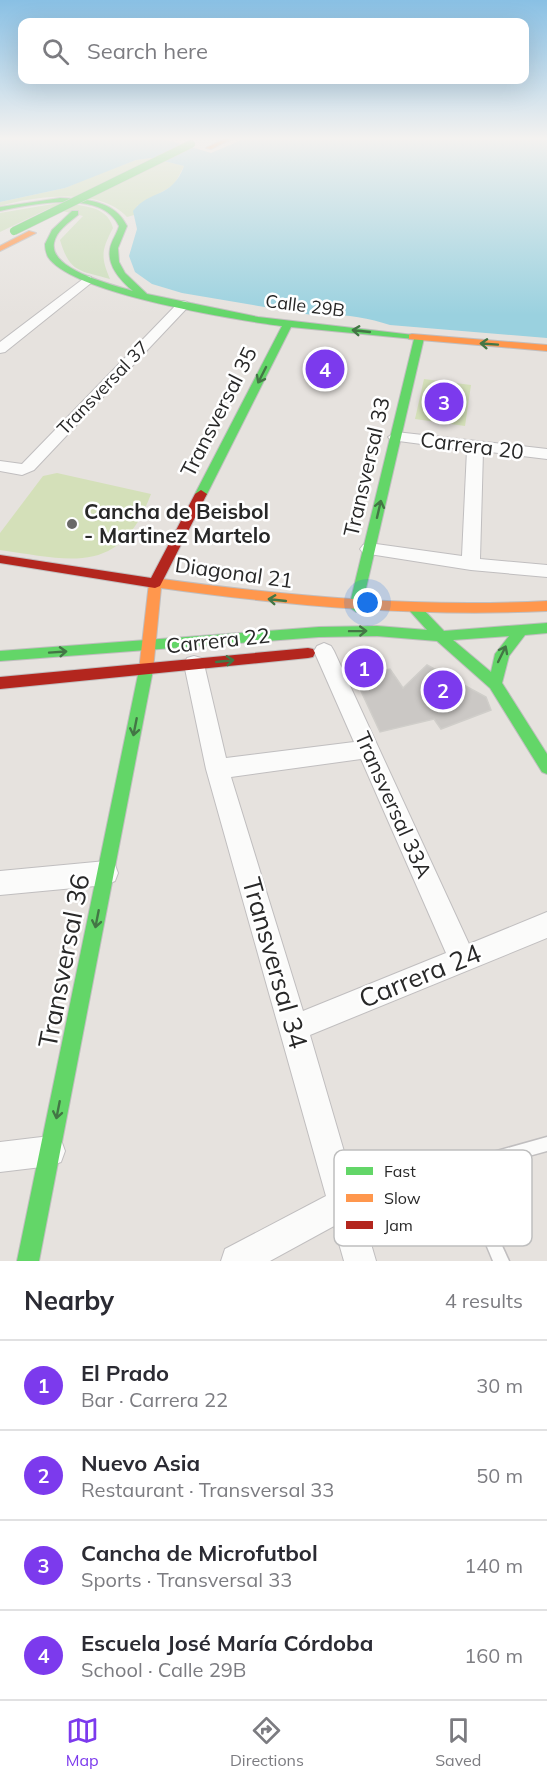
<!DOCTYPE html>
<html lang="en">
<head>
<meta charset="utf-8">
<style>
	body { margin:0; font-family:Mulish,sans-serif; background:#f2f2f3; color:#2b2b33 }
	.you { position:absolute; left:368px; top:603px; width:21px; height:21px; margin:-15px; border:4px solid #fff; border-radius:50%; background:#1a73e8; box-shadow:0 0 0 9px #1a73e833 }
	.badge { display:grid; place-items:center; width:39px; height:39px; border-radius:50%; background:#7c3aed; color:#fff; font-size:20px; font-weight:700 }
	.pin { position:absolute; translate:-50% -50%; border:3px solid #fff; box-shadow:0 2px 6px #0006 }
	.list { margin:0; padding:0; list-style:none }
	h2 { display:flex; justify-content:space-between; align-items:center; height:78px; margin:0; padding:0 24px; font-size:26px }
	h2 small { font-size:20px; font-weight:400; color:#7c7c81 }
	.list li { display:grid; grid-template-columns:39px 1fr auto; gap:18px; align-items:center; box-sizing:border-box; height:90px; padding:0 24px; border-top:2px solid #e1e1e2 }
	.list b { display:block; font-size:22px; white-space:nowrap }
	.list p { margin:0; font-size:20px; white-space:nowrap; color:#7c7c81 }
	.list em { font-size:20px; font-style:normal; color:#7c7c81 }
	.icon { flex:none; width:33px; height:33px; fill:none; stroke:currentColor; stroke-width:2; stroke-linecap:round; stroke-linejoin:round }
	.map { position:relative; flex:none; width:547px; height:1261px; overflow:hidden }
	.search { position:absolute; background:#fff; box-shadow:0 6px 24px #0002; left:18px; right:18px; top:18px; height:66px; display:flex; align-items:center; gap:15px; box-sizing:border-box; padding:0 21px; border-radius:12px; color:#7c7c81; font-size:22px }
	.sheet { height:438px; background:#fff }
	nav { display:flex; justify-content:space-around; align-items:center; box-sizing:border-box; height:84px; border-top:2px solid #e1e1e2; background:#fff; font-size:16px; color:#7c7c81 }
	nav a { display:grid; justify-items:center; gap:3px }
	nav .on { color:#7c3aed }
	.map>svg:first-child { display:block }
	.green { fill:#cbddba }
	.pitch { fill:#d4e0b9 }
	.water { fill:#9ad1df }
	.building { fill:#cbc8c5; stroke:#d0ceca; stroke-width:1.5 }
	.lines { fill:none; stroke-linecap:round; stroke-linejoin:round }
	.lane-casing { stroke:#c0bebf; stroke-width:3 }
	.street-casing { stroke:#c0bebf; stroke-width:2 }
	.fast-casing { stroke:#c0bebf; stroke-width:2 }
	.slow-casing { stroke:#c0bebf; stroke-width:2 }
	.jam-casing { stroke:#c0bebf; stroke-width:2 }
	.lane { fill:#fbfbfa; fill-rule:evenodd }
	.street { fill:#fbfbfa; fill-rule:evenodd }
	.fast { fill:#63d668; fill-rule:evenodd }
	.slow { fill:#ff974d; fill-rule:evenodd }
	.jam { fill:#b3261e; fill-rule:evenodd }
	.fast-bridge-casing { stroke:#c0bebf; stroke-width:9; stroke-linecap:butt }
	.fast-bridge { stroke:#63d668; stroke-width:8 }
	.oneway { stroke:#437645 }
	.poi-dot { fill:#6a6968; stroke:#fff; stroke-width:2 }
	.labels { text-anchor:middle; stroke-width:5; stroke-linejoin:round; paint-order:stroke }
	.far-street-label { font-size:18px; fill:#282828; stroke:#fff }
	.street-label { font-size:21px; fill:#282828; stroke:#fff }
	.poi-label { font-size:21px; font-weight:bold; fill:#282828; stroke:#fff; text-anchor:start }
	.near-street-label { font-size:26px; fill:#282828; stroke:#fff }
	.key { fill:#fff; stroke:#bebebe; stroke-width:1.5 }
	.key-label { font-size:16px; fill:#282828 }
</style>
</head>
<body>
<div class="map">
<svg width="547" height="1261" viewBox="0 0 547 1261">
	<rect width="100%" height="100%" fill="#e6e2de"/>
	<path class="green" d="M151,158L184,166L174,185L137,206L134,215L127,217C101,187 34,196 0,206V202L65,188L95,175L136,160Z
		M59,203C79,206 107,204 113,228C102,249 100,256 110,279C79,270 70,273 60,240L83,216L50,208L0,232V213Z"/>
	<path class="pitch" d="M424,379L471,385L465,426L415,419Z
		M57,473L151,494C120,577 71,560 0,550V533L43,476Z"/>
	<path class="water" d="M0,139H164L211,153L244,139H547V338L390,325C366,317 337,313 312,315L182,293L152,284L135,272L129,256L137,229L133,211C150,189 172,199 184,166L151,158L136,160L65,188L0,202Z"/>
	<path class="building" d="M427,665L486,697L491,710L441,729L434,719L380,732L354,676L390,669L403,688Z"/>
	<g class="lines">
		<defs>
			<path id="lane" d="M547,1137V1151L489,1167C476,1198 497,1233 509,1261H493C483,1235 465,1203 472,1174C473,1168 477,1162 479,1156Z"/>
			<path id="street" d="M87,276L91,277V283L5,352L0,353V342Z
				M183,301L187,302L189,305L187,308L34,470L22,475L0,471V461L22,464L179,302Z
				M396,432L547,449V459L483,451L480,559L547,565V577L471,570L363,553L360,549L363,545L369,543L462,556L467,450L391,440L388,437Z
				M324,643L331,646L334,651L469,944L547,912V938L310,1035L376,1261H344L334,1226L270,1261H221L225,1249L326,1196L206,769L184,664L187,658L194,656L201,658L204,664L226,758L354,742L314,651L317,646ZM361,759L446,953L303,1011L231,777Z
				M106,861L115,865L118,873L115,881L106,885L0,895V871Z
				M50,1136L61,1140L65,1151L61,1162L50,1166L0,1172V1142Z"/>
			<path id="fast" d="M60,198C86,199 114,200 127,226L118,248L119,262L125,273L147,294L258,317L422,336L424,338L361,610L356,612L349,607L414,339L291,327L207,494L205,497H197L195,494L282,326C237,320 72,294 48,257C46,253 45,249 45,244L52,230L72,211H78V215C69,222 56,231 54,243C49,270 114,285 133,291C121,281 107,266 110,249C111,241 117,234 119,226C102,189 32,204 0,211V207Z
				M416,605L421,607L444,631L547,623V633L525,635L509,656L502,683L547,754V774L542,772L490,688L437,641L377,636L319,637L0,661V651L319,627L377,626L427,630L409,610ZM509,636L495,654L491,672L453,640Z
				M146,665L151,666L153,670L39,1261H17L139,670L141,666Z"/>
			<path id="slow" d="M224,139H231L211,149L206,148Z
				M29,231L36,233L0,251V246Z
				M412,334L547,345V351L409,339V335Z
				M155,578C286,596 415,608 547,601V611C417,617 290,606 161,588L153,670L151,674H141L139,670L149,583Z"/>
			<path id="jam" d="M201,490L207,494L160,586L155,588L0,563V555L151,578L195,494Z
				M308,648L313,649L315,653L313,657L308,658L0,689V677Z"/>
		</defs>
		<use href="#lane" class="lane-casing"/>
		<use href="#street" class="street-casing"/>
		<use href="#fast" class="fast-casing"/>
		<use href="#slow" class="slow-casing"/>
		<use href="#jam" class="jam-casing"/>
		<use href="#lane" class="lane"/>
		<use href="#street" class="street"/>
		<use href="#fast" class="fast"/>
		<use href="#slow" class="slow"/>
		<use href="#jam" class="jam"/>
		<defs>
			<path id="fast-bridge" d="M14,231L191,144"/>
		</defs>
		<use href="#fast-bridge" class="fast-bridge-casing"/>
		<use href="#fast-bridge" class="fast-bridge"/>
	</g>
	<defs><path id="oneway-shaft" d="M-6 0H5M1.5-3L5.5 0L1.5 3" fill="none" stroke-width="1.6" stroke-linecap="round" stroke-linejoin="round" transform="scale(1.5)"/></defs>
	<g class="oneway">
		<use href="#oneway-shaft" transform="translate(361 331) rotate(-174)"/>
		<use href="#oneway-shaft" transform="translate(489 344) rotate(-176)"/>
		<use href="#oneway-shaft" transform="translate(262 375) rotate(117)"/>
		<use href="#oneway-shaft" transform="translate(379 509) rotate(-77)"/>
		<use href="#oneway-shaft" transform="translate(277 600) rotate(-174)"/>
		<use href="#oneway-shaft" transform="translate(358 631) rotate(-1)"/>
		<use href="#oneway-shaft" transform="translate(58 652) rotate(-4)"/>
		<use href="#oneway-shaft" transform="translate(502 654) rotate(-64)"/>
		<use href="#oneway-shaft" transform="translate(225 661) rotate(-6)"/>
		<use href="#oneway-shaft" transform="translate(135 727) rotate(101)"/>
		<use href="#oneway-shaft" transform="translate(97 919) rotate(101)"/>
		<use href="#oneway-shaft" transform="translate(58 1110) rotate(101)"/>
	</g>
	<linearGradient id="sky" x2="0" y2="1"><stop stop-color="#89c0e4"/><stop offset="0.44" stop-color="#f4f2f0"/><stop offset="1" stop-color="#f4f2f0" stop-opacity="0"/></linearGradient>
	<rect width="547" height="315" fill="url(#sky)"/>
	<circle class="poi-dot" cx="72" cy="524" r="6"/>
	<g class="labels">
		<g class="far-street-label">
			<text transform="translate(305 306) rotate(7)" y="6">Calle 29B</text>
			<text transform="translate(103 388) rotate(-46)" y="6">Transversal 37</text>
		</g>
		<g class="street-label">
			<text transform="translate(219 412) rotate(-63)" y="7">Transversal 35</text>
			<text transform="translate(472 446) rotate(7)" y="7">Carrera 20</text>
			<text transform="translate(367 467) rotate(-77)" y="7">Transversal 33</text>
			<text transform="translate(234 573) rotate(8)" y="7">Diagonal 21</text>
			<text transform="translate(218 641) rotate(-6)" y="7">Carrera 22</text>
			<text transform="translate(393 805) rotate(66)" y="7">Transversal 33A</text>
		</g>
		<g class="poi-label">
			<text x="84" y="519">Cancha de Beisbol<tspan x="84" dy="24">- Martinez Martelo</tspan></text>
		</g>
		<g class="near-street-label">
			<text transform="translate(64 961) rotate(-79)" y="9">Transversal 36</text>
			<text transform="translate(275 963) rotate(74)" y="9">Transversal 34</text>
			<text transform="translate(420 976) rotate(-22)" y="9">Carrera 24</text>
		</g>
	</g>
	<rect x="334" y="1150" width="198" height="96" rx="9" class="key"/>
	<rect x="346" y="1167" width="27" height="8" fill="#63d668"/>
	<rect x="346" y="1194" width="27" height="8" fill="#ff974d"/>
	<rect x="346" y="1221" width="27" height="8" fill="#b3261e"/>
	<g class="key-label">
		<text x="384" y="1177">Fast</text>
		<text x="384" y="1204">Slow</text>
		<text x="384" y="1231">Jam</text>
	</g>
</svg>
<div class="you"></div>
<div class="pin badge" style="left:364px;top:668px">1</div>
<div class="pin badge" style="left:443px;top:690px">2</div>
<div class="pin badge" style="left:444px;top:402px">3</div>
<div class="pin badge" style="left:325px;top:369px">4</div>
<div class="search"><svg class="icon" aria-label="search" viewBox="0 0 24 24"><circle cx="10" cy="10" r="6"/><path d="M15 15l6 6"/></svg>Search here</div>
</div>
<section class="sheet">
<h2>Nearby<small>4 results</small></h2>
<ul class="list">
<li><span class="badge">1</span><div><b>El Prado</b><p>Bar · Carrera 22</p></div><em>30 m</em></li>
<li><span class="badge">2</span><div><b>Nuevo Asia</b><p>Restaurant · Transversal 33</p></div><em>50 m</em></li>
<li><span class="badge">3</span><div><b>Cancha de Microfutbol</b><p>Sports · Transversal 33</p></div><em>140 m</em></li>
<li><span class="badge">4</span><div><b>Escuela José María Córdoba</b><p>School · Calle 29B</p></div><em>160 m</em></li>
</ul>
</section>
<nav>
<a class="on"><svg class="icon" aria-label="map" viewBox="0 0 24 24"><path d="M3 6l6-2 6 2 6-2v14l-6 2-6-2-6 2zM9 4v14M15 6v14"/></svg>Map</a>
<a><svg class="icon" aria-label="directions" viewBox="0 0 24 24"><path d="M12 3l9 9-9 9-9-9zM9 14v-3h6M13 9l2 2-2 2"/></svg>Directions</a>
<a><svg class="icon" aria-label="saved" viewBox="0 0 24 24"><path d="M7 4h10v16l-5-4-5 4z"/></svg>Saved</a>
</nav>
</body>
</html>
